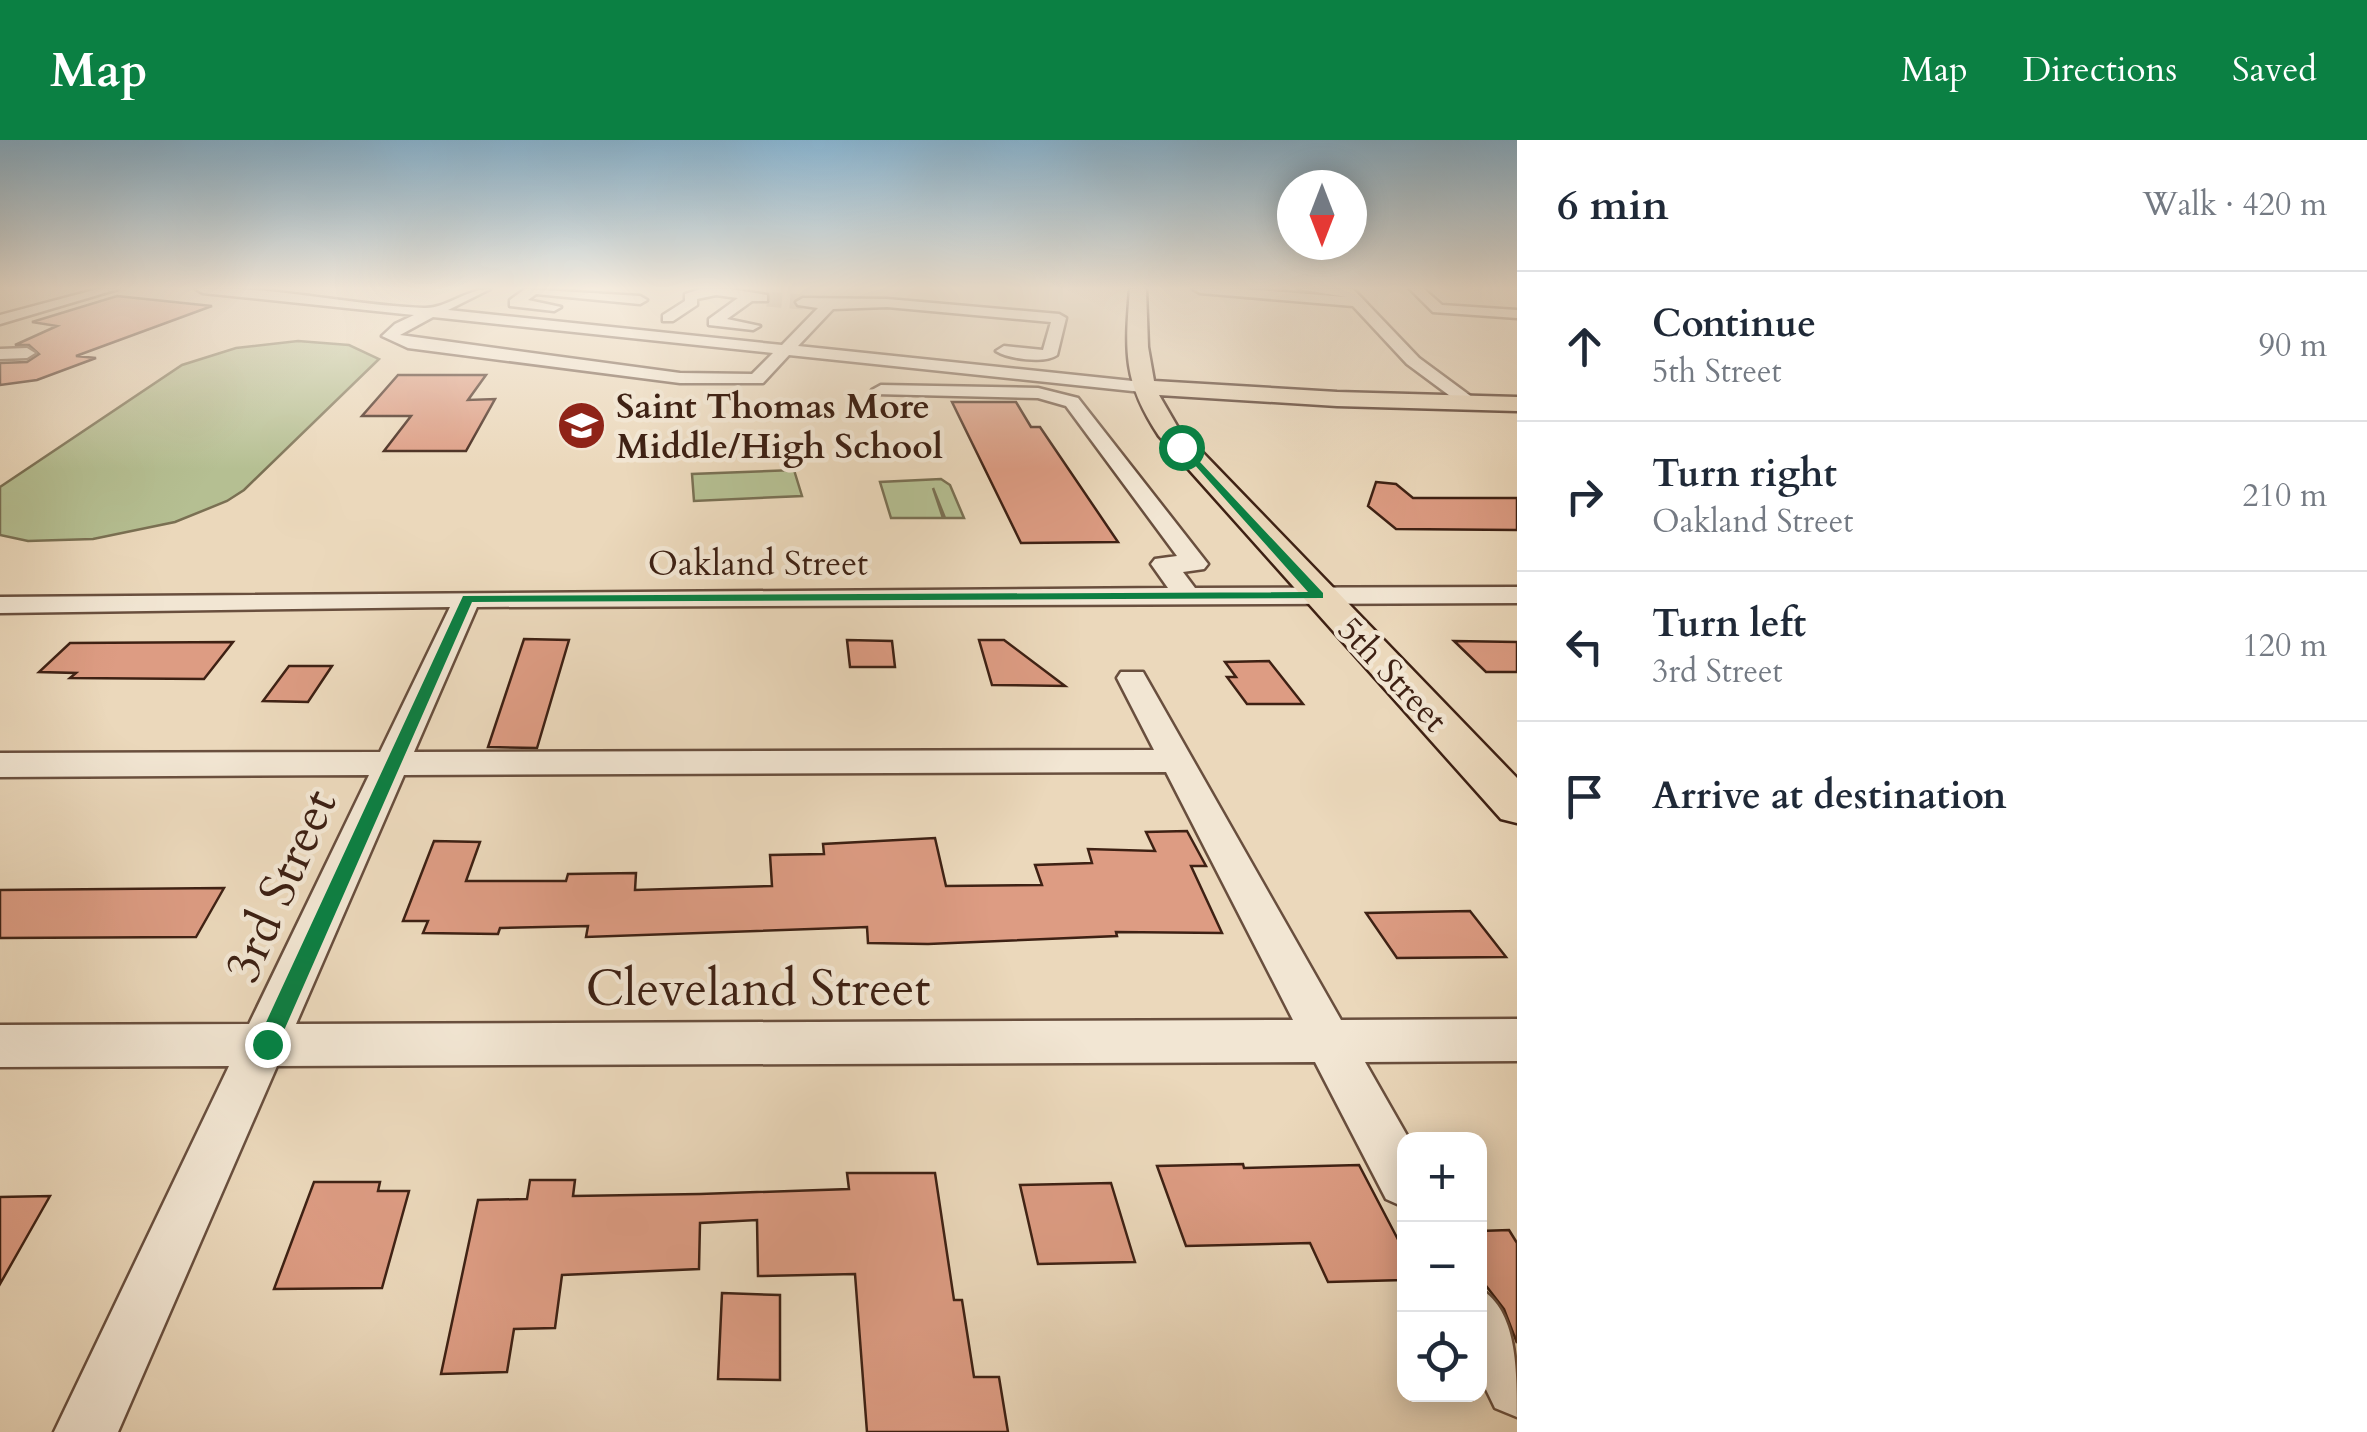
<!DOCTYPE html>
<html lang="en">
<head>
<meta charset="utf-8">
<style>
	body { margin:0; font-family:Cardo,serif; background:#f6f6f7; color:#1f2937 }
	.controls { position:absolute; right:30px; bottom:30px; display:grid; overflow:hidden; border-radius:20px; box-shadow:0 5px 25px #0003 }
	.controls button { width:90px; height:90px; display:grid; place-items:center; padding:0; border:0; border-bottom:2px solid #e0e1e3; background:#fff; color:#1f2937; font:50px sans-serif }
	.compass { position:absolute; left:1277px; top:30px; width:90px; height:90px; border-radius:50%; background:#fff; box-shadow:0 5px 25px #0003; rotate:180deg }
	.stop { position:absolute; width:30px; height:30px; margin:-22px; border:8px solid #0b8043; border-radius:50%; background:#fff }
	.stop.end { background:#0b8043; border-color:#fff; box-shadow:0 2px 10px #0008 }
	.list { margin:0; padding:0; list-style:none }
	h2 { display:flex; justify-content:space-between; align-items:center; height:130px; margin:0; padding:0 40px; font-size:42px }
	h2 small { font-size:32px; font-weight:400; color:#747a83 }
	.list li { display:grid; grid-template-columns:65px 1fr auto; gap:30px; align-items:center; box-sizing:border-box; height:150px; padding:0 40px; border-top:2px solid #e0e1e3 }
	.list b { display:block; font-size:38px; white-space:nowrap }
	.list p { margin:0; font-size:32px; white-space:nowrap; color:#747a83 }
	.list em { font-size:32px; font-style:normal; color:#747a83 }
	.icon { flex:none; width:55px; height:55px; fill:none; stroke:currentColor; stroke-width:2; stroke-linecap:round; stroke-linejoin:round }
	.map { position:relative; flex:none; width:1517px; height:1292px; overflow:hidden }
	header { display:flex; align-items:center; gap:60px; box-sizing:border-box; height:140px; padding:0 50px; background:#0b8043; color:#fff }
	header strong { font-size:48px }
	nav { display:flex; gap:55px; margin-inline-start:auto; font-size:35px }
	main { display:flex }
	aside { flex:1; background:#fff }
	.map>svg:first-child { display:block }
	.green { fill:#b5bf92; stroke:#7a7053; stroke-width:2.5 }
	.building { fill:#dd9c83; stroke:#3e2114; stroke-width:2.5 }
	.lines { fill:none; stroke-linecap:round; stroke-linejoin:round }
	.minor-tunnel { stroke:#c8b39a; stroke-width:15; stroke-dasharray:15 8; stroke-linecap:butt }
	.minor-casing { stroke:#694f3e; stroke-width:5 }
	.major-casing { stroke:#3e2114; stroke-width:5 }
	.minor { fill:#f2e6d3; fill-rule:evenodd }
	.major { fill:#ebd8bb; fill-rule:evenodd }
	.route { fill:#0b8043 }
	.labels { text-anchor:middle; stroke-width:9; stroke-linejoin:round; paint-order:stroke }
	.far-poi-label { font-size:35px; font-weight:bold; fill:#3e2114; stroke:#f2e6d3; text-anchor:start }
	.far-street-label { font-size:35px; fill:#3e2114; stroke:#f2e6d3 }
	.near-street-label { font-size:50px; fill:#3e2114; stroke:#f2e6d3 }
</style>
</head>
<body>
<header>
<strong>Map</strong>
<nav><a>Map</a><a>Directions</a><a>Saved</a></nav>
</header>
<main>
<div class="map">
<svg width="1517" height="1292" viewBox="0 0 1517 1292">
	<rect width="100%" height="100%" fill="#ebd8bb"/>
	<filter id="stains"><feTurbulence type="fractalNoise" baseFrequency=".002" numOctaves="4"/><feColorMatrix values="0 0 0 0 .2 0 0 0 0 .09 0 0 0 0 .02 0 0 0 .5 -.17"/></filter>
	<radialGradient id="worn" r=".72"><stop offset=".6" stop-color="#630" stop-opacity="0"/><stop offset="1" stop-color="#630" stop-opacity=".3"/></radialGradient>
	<path class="green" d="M298,201L349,205L379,219L244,350L227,361L175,382L93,399L28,401L0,395V347L182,225L236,208Z
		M794,330L802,356L694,361L692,334Z
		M941,339L950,345L964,378H945L933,348L943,378H891L880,342Z"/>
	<path class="building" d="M117,156L212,166L76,216L96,218L37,240L0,245V223L27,222L39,214L29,205H15L57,186L32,182Z
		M398,235H486L468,260L495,259L466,311H384L411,276H362Z
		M952,262H1016L1031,287H1040L1118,402L1021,403Z
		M1376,342L1396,344L1413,358H1517V390L1396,389L1368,366Z
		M524,499L569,500L537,608L488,607Z
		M847,500L892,501L895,527H850Z
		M979,500H1004L1065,546L992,545Z
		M1454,501L1517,502V532H1486Z
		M233,502L204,539L70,538L76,533L39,532L70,503Z
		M1269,521L1303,564H1247L1227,537H1236L1225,522Z
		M289,526H332L308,562L263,561Z
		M1187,691L1206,726H1191L1222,793L1116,792L1117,796L928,804L868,803L867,787L586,797L588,786L500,788L498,794L423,793L428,781H403L434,701L480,702L466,741H566L568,734L636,733L635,750L772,746L770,715L824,714L823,704L935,698L946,746L1042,745L1035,725L1092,723L1088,709L1155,711L1146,692Z
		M224,748L196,797L0,798V750Z
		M1470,771L1506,817L1397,818L1366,773Z
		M1243,1024L1244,1028L1359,1025L1404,1111V1140L1328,1142L1310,1103L1186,1106L1157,1026Z
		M847,1033H935L954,1160H962L974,1237H999L1008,1292H867L855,1134L758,1136L757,1080L700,1083L699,1129L562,1135L555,1188L514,1189L507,1232L441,1234L478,1060L527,1059L530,1040H575L573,1056L700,1054L849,1049Z
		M314,1042H380L378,1051H409L382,1148L274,1149Z
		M1111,1043L1135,1122L1038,1124L1020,1045Z
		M50,1056L0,1144V1057Z
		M1509,1090L1517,1103V1203L1504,1169L1480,1138V1091Z
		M722,1153L780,1155V1240L718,1239Z"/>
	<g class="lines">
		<path class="minor-tunnel" d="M767,159L803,162"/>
		<defs>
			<path id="minor" d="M98,149H118L0,184V175Z
				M196,149C272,145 348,165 424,168C446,169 466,149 490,149L448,170L782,205L818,168L798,165L796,162L803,158L887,159L1059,174L1066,178L1057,215C1044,224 1009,219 996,211L1004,206L1043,210L1051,182L887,167L833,169L798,206L1142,242L1151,247L1142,252L789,215L763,243H680L408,208L382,196L395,184L414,175L203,153ZM433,177L773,213L752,234L680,233L400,195Z
				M525,149L640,156L647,160L640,164L536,154L528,160L561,167L554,171L510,166V160Z
				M700,149H731L767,155V161H752L727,179L760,186L753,190L709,185V179L738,158L716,155L697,159V165L673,181H663V175L685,161V154Z
				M1193,149H1243L1346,157L1298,149H1353L1419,218L1480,263L1471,268L1465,267L1407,224L1353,166L1200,153Z
				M1410,149H1424L1442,165L1517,170V178L1433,172Z
				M0,209L27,208L35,213L27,218L0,219Z
				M881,245L1038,248L1078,258L1208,424L1204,429L1183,432L1195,448L1517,447V463L477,467L414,612L1154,610L1117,538L1121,532H1143L1341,880L1517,879V921L1365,922L1409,999H1404V1067L1386,1059L1315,922L277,926L118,1292H54L229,926L0,927V885L249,884L369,635L0,637V613L380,612L450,467L0,473V457L1168,448L1151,424L1155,419L1177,416L1066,266L1038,258L875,254L872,250ZM1166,632L1293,880L296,884L404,635Z
				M1480,1149C1517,1170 1517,1229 1517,1277L1495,1268L1480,1237Z"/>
			<path id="major" d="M1130,149H1146L1148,207L1154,241L1337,252L1517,257V271L1337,266L1159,255L1177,286L1517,638V683L1501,679L1159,296C1123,242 1125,212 1130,149Z"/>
		</defs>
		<use href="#minor" class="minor-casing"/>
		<use href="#major" class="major-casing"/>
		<use href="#minor" class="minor"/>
		<use href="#major" class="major"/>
	</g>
	<linearGradient id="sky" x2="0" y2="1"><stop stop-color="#88b6d4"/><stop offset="0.45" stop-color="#f6ede0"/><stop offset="1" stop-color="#f6ede0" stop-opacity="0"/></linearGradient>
	<rect width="1517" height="329" fill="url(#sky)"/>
	<path class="route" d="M1177,305H1184L1323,453V458L472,462L275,911H259L256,904L463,456L1308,452Z"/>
	<defs>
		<symbol id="school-disc" viewBox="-11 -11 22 22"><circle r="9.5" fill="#8f2418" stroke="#f2e6d3"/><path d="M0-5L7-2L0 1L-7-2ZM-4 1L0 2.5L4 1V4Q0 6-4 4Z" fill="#fff"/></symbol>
	</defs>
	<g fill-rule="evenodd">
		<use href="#school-disc" x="554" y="258" width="55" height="55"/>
	</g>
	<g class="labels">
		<g class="far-poi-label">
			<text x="616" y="278">Saint Thomas More<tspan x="616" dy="40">Middle/High School</tspan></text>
		</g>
		<g class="far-street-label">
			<text x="758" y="435">Oakland Street</text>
			<text transform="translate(1393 534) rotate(47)" y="12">5th Street</text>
		</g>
		<g class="near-street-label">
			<text transform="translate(279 745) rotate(-66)" y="18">3rd Street</text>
			<text x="758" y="865">Cleveland Street</text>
		</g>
	</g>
	<rect width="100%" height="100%" filter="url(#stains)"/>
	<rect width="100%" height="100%" fill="url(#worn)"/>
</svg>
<div class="controls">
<button>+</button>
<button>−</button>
<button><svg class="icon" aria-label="locate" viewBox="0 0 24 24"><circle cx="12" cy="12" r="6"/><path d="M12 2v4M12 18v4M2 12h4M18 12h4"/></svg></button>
</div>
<svg class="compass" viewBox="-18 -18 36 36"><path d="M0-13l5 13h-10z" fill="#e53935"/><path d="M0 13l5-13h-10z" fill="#747a83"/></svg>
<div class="stop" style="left:1181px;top:307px"></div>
<div class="stop end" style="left:267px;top:904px"></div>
</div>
<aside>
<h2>6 min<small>Walk · 420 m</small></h2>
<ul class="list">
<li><svg class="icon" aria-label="ahead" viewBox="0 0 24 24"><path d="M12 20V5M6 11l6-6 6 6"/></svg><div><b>Continue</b><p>5th Street</p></div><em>90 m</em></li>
<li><svg class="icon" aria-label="right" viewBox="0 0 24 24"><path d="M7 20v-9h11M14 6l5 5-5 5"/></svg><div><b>Turn right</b><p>Oakland Street</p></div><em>210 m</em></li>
<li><svg class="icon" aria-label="left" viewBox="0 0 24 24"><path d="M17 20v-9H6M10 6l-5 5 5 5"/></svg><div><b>Turn left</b><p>3rd Street</p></div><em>120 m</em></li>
<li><svg class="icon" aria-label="arrive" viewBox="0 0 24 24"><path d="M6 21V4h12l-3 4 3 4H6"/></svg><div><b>Arrive at destination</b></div></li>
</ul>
</aside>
</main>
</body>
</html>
